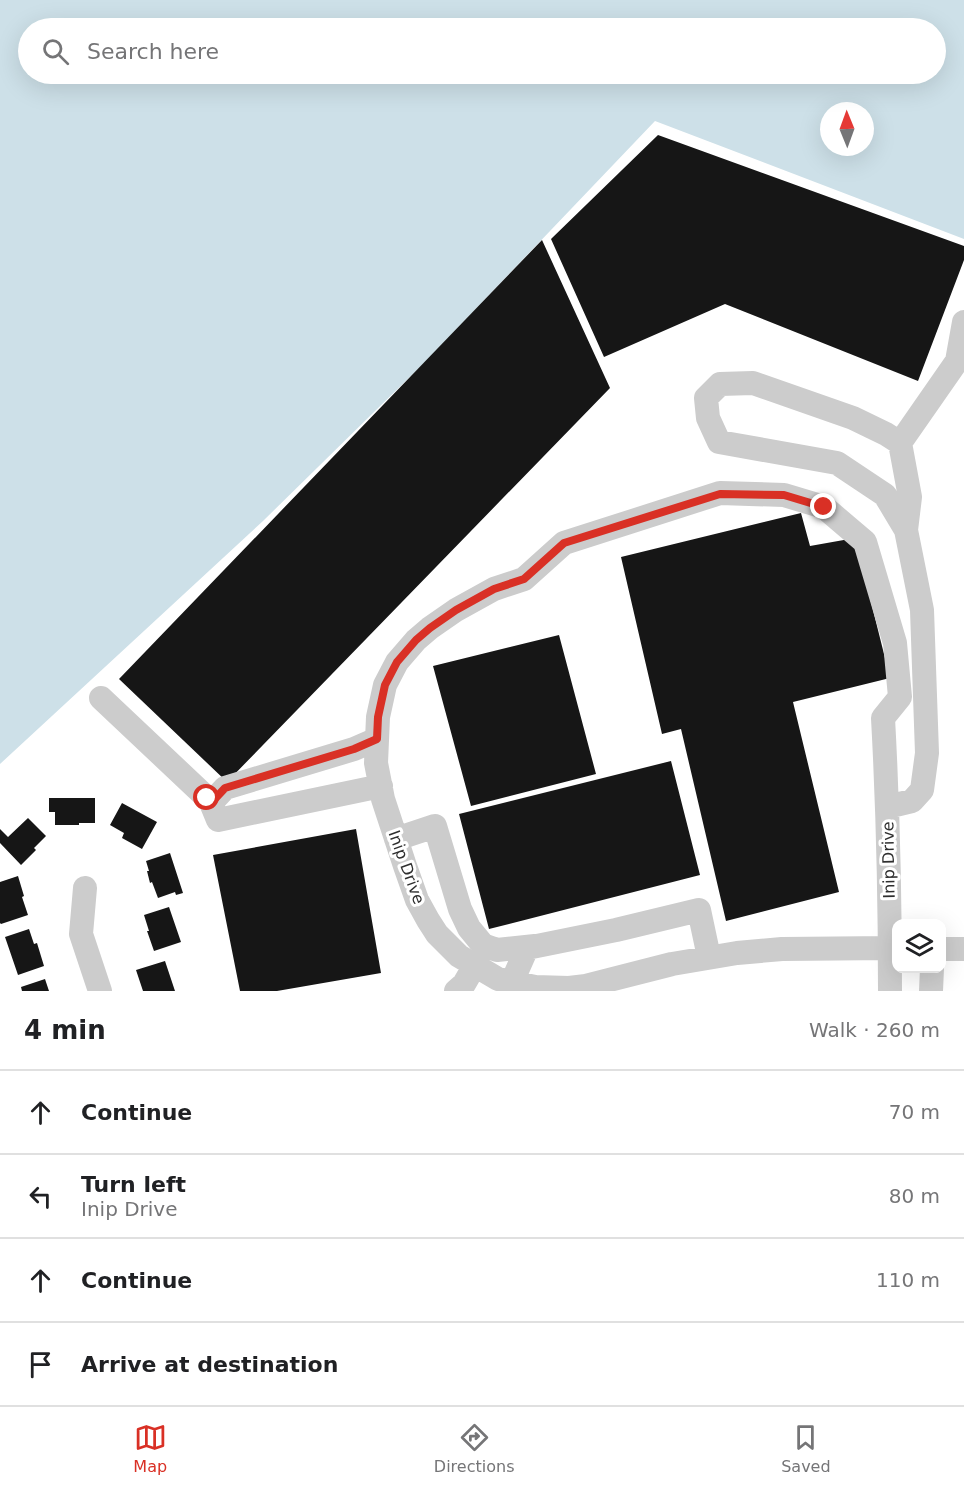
<!DOCTYPE html>
<html lang="en">
<head>
<meta charset="utf-8">
<style>
	body { margin:0; font-family:"DejaVu Sans",sans-serif; background:#f2f2f2; color:#202124 }
	.controls { position:absolute; right:18px; bottom:18px; display:grid; overflow:hidden; border-radius:12px; box-shadow:0 6px 24px #0002 }
	.controls button { width:54px; height:54px; display:grid; place-items:center; padding:0; border:0; border-bottom:2px solid #e0e0e0; background:#fff; color:#202124; font:30px sans-serif }
	.compass { position:absolute; left:820px; top:102px; width:54px; height:54px; border-radius:50%; background:#fff; box-shadow:0 6px 24px #0002; rotate:359deg }
	.stop { position:absolute; width:18px; height:18px; margin:-14px; border:4px solid #d93025; border-radius:50%; background:#fff }
	.stop.end { background:#d93025; border-color:#fff; box-shadow:0 2px 6px #0008 }
	.list { margin:0; padding:0; list-style:none }
	h2 { display:flex; justify-content:space-between; align-items:center; height:78px; margin:0; padding:0 24px; font-size:26px }
	h2 small { font-size:20px; font-weight:400; color:#757577 }
	.list li { display:grid; grid-template-columns:39px 1fr auto; gap:18px; align-items:center; box-sizing:border-box; height:84px; padding:0 24px; border-top:2px solid #e0e0e0 }
	.list b { display:block; font-size:22px; white-space:nowrap }
	.list p { margin:0; font-size:20px; white-space:nowrap; color:#757577 }
	.list em { font-size:20px; font-style:normal; color:#757577 }
	.icon { flex:none; width:33px; height:33px; fill:none; stroke:currentColor; stroke-width:2; stroke-linecap:round; stroke-linejoin:round }
	.map { position:relative; flex:none; width:964px; height:991px; overflow:hidden }
	.search { position:absolute; background:#fff; box-shadow:0 6px 24px #0002; left:18px; right:18px; top:18px; height:66px; display:flex; align-items:center; gap:15px; box-sizing:border-box; padding:0 21px; border-radius:33px; color:#757577; font-size:22px }
	.sheet { height:414px; background:#fff }
	nav { display:flex; justify-content:space-around; align-items:center; box-sizing:border-box; height:84px; border-top:2px solid #e0e0e0; background:#fff; font-size:16px; color:#757577 }
	nav a { display:grid; justify-items:center; gap:3px }
	nav .on { color:#d93025 }
	.map>svg:first-child { display:block }
	.water { fill:#cde0e8; fill-rule:evenodd }
	.building { fill:#161616 }
	.lines { fill:none; stroke-linecap:round; stroke-linejoin:round }
	.minor { stroke:#ccc; stroke-width:24 }
	.route { stroke:#d93025; stroke-width:8 }
	.labels { text-anchor:middle; stroke-width:6; stroke-linejoin:round; paint-order:stroke }
	.street-label { font-size:16px; fill:#2f2f2f; stroke:#fff }
</style>
</head>
<body>
<div class="map">
<svg width="964" height="991" viewBox="0 0 964 991">
	<rect width="100%" height="100%" fill="#fff"/>
	<path class="water" d="M0,0H964V239L655,121L425,362L263,521L0,764ZM28,28H936V74H28ZM829,111H865V147H829Z"/>
	<path class="building" d="M658,135L964,246V260L918,381L725,304L604,357L551,239Z
		M542,240L610,388L227,782L119,679Z
		M801,513L810,546L855,538L890,678L793,702L839,892L726,921L681,729L662,734L621,557Z
		M559,635L596,774L471,806L433,666Z
		M671,761L700,875L489,929L459,814Z
		M49,798H95V823H79V825H55V812H49Z
		M122,803L157,822L142,849L122,838L124,833L110,825Z
		M28,818L46,836L34,848L36,850L21,865L0,843V829L8,837Z
		M356,829L381,973L277,991H240L213,855Z
		M170,853L183,893L176,895L175,892L158,898L152,882L150,883L147,871H149L146,861Z
		M18,876L24,896L22,897L28,915L1,924L0,923V882Z
		M169,907L181,942L154,951L147,931H149L144,915Z
		M29,929L34,944L37,943L44,966L18,975L5,937Z
		M165,961L175,991H143L136,970Z
		M45,979L49,991H22L21,987Z"/>
	<g class="lines">
		<path class="minor" d="M900,443L957,361L964,322
			M101,698L207,798L211,803L218,820L381,786
			M211,803L225,788L354,749L377,739
			M887,807L912,801L922,790L927,753L922,610L906,530L885,495L837,463L719,442L708,418L706,398L720,384L753,383L853,418L886,434L900,443L910,497L906,530
			M396,839L435,826L460,909L469,928L483,945L497,950L535,946
			M85,888L81,934L100,991
			M942,949H964
			M512,982L527,948L616,930L699,910L709,957
			M456,991L464,984L475,965
			M890,991C890,900 888,809 883,718L900,697L895,643L865,542L824,507L784,495L720,493L564,543L524,579L494,589L456,610L430,628L416,640L397,662L385,685L378,717L376,763L383,799L405,866L417,900L428,920L437,934L459,956L498,979L535,987L569,988L586,986L672,964L737,953L782,949L890,948H896
			M931,991L932,968"/>
	</g>
	<g class="lines">
		<path class="route" d="M207,798L211,803L225,788L354,749L377,739L378,717L385,685L397,662L416,640L430,628L456,610L494,589L524,579L564,543L720,494L784,495L824,507"/>
	</g>
	<g class="labels">
		<g class="street-label">
			<text transform="translate(888 860) rotate(-91)" y="6">Inip Drive</text>
			<text transform="translate(407 867) rotate(70)" y="6">Inip Drive</text>
		</g>
	</g>
</svg>
<div class="controls">
<button><svg class="icon" aria-label="layers" viewBox="0 0 24 24"><path d="M12 4l9 5-9 5-9-5zM3 14l9 5 9-5"/></svg></button>
</div>
<svg class="compass" viewBox="-18 -18 36 36"><path d="M0-13l5 13h-10z" fill="#e53935"/><path d="M0 13l5-13h-10z" fill="#757577"/></svg>
<div class="stop" style="left:207px;top:798px"></div>
<div class="stop end" style="left:824px;top:507px"></div>
<div class="search"><svg class="icon" aria-label="search" viewBox="0 0 24 24"><circle cx="10" cy="10" r="6"/><path d="M15 15l6 6"/></svg>Search here</div>
</div>
<section class="sheet">
<h2>4 min<small>Walk · 260 m</small></h2>
<ul class="list">
<li><svg class="icon" aria-label="ahead" viewBox="0 0 24 24"><path d="M12 20V5M6 11l6-6 6 6"/></svg><div><b>Continue</b></div><em>70 m</em></li>
<li><svg class="icon" aria-label="left" viewBox="0 0 24 24"><path d="M17 20v-9H6M10 6l-5 5 5 5"/></svg><div><b>Turn left</b><p>Inip Drive</p></div><em>80 m</em></li>
<li><svg class="icon" aria-label="ahead" viewBox="0 0 24 24"><path d="M12 20V5M6 11l6-6 6 6"/></svg><div><b>Continue</b></div><em>110 m</em></li>
<li><svg class="icon" aria-label="arrive" viewBox="0 0 24 24"><path d="M6 21V4h12l-3 4 3 4H6"/></svg><div><b>Arrive at destination</b></div></li>
</ul>
</section>
<nav>
<a class="on"><svg class="icon" aria-label="map" viewBox="0 0 24 24"><path d="M3 6l6-2 6 2 6-2v14l-6 2-6-2-6 2zM9 4v14M15 6v14"/></svg>Map</a>
<a><svg class="icon" aria-label="directions" viewBox="0 0 24 24"><path d="M12 3l9 9-9 9-9-9zM9 14v-3h6M13 9l2 2-2 2"/></svg>Directions</a>
<a><svg class="icon" aria-label="saved" viewBox="0 0 24 24"><path d="M7 4h10v16l-5-4-5 4z"/></svg>Saved</a>
</nav>
</body>
</html>
